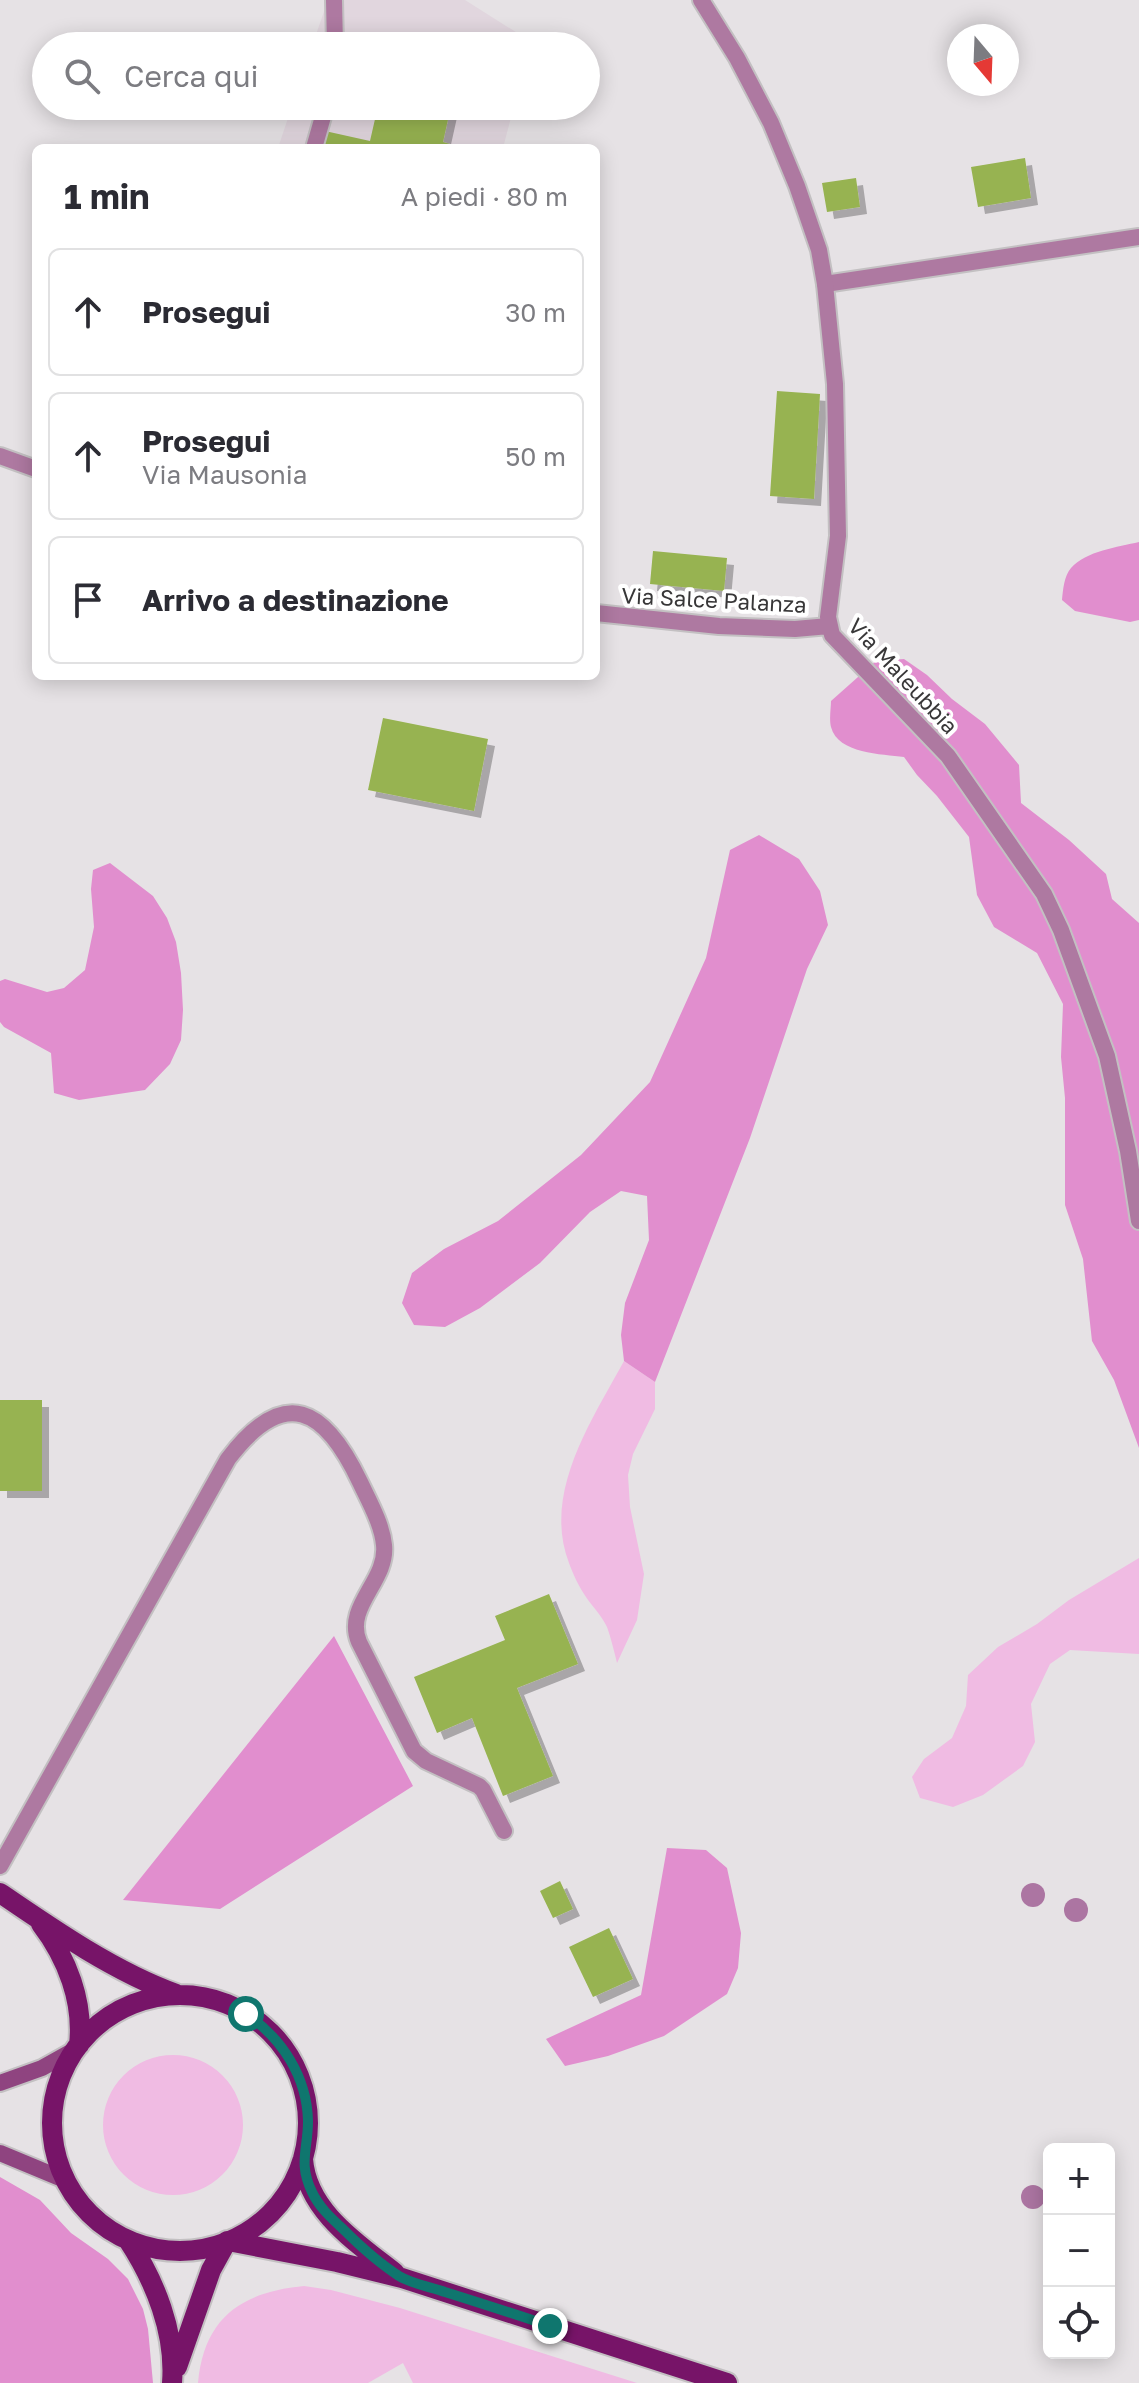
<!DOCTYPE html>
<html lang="it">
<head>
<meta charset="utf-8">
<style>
	body { margin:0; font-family:"Golos Text",sans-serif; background:#f7f7f7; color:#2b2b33 }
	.controls { position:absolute; right:24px; bottom:24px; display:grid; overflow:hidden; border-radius:12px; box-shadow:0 4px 20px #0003 }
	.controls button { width:72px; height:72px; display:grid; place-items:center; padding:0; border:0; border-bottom:2px solid #e1e1e2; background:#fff; color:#2b2b33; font:40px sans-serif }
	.compass { position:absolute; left:947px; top:24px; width:72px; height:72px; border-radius:50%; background:#fff; box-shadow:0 4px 20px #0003; rotate:161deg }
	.stop { position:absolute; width:24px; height:24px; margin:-18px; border:6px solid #0f766e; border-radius:50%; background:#fff }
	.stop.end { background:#0f766e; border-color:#fff; box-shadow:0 2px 8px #0008 }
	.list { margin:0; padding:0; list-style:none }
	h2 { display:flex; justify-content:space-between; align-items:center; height:104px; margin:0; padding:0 32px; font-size:34px }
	h2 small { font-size:26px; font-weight:400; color:#7c7c81 }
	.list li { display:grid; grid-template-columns:52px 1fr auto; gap:24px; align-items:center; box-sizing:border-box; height:128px; margin:0 16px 16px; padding:0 16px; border:2px solid #e1e1e2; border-radius:12px }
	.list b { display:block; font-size:30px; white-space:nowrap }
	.list p { margin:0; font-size:26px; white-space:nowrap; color:#7c7c81 }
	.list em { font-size:26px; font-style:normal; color:#7c7c81 }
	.icon { flex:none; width:44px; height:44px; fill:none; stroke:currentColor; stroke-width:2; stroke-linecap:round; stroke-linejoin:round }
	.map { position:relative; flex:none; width:1139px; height:2383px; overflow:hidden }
	.search { position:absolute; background:#fff; box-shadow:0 4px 20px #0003; left:32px; top:32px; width:568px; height:88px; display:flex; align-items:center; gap:20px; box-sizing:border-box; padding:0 28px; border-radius:44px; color:#7c7c81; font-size:30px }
	.panel { position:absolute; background:#fff; box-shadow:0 4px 20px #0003; left:32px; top:144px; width:568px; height:536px; border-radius:12px }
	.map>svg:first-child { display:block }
	.built { fill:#e1d6de }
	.green { fill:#f0bbe3 }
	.forest { fill:#e18ece }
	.building { fill:#97b351; filter:url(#shadow) }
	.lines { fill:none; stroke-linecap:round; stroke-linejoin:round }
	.service-casing { stroke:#c3c0c2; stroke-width:20 }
	.minor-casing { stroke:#c3c0c2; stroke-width:20 }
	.secondary-casing { stroke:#c3c0c2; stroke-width:20 }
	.primary-casing { stroke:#c3c0c2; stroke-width:24 }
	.service { stroke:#ae79a1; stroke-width:16 }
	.minor { stroke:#ae79a1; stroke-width:16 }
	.secondary { stroke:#8f4480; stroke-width:16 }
	.primary { stroke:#771468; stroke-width:20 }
	.tree { fill:#ac75a2 }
	.route { stroke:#0f766e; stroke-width:10 }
	.labels { text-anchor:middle; stroke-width:8; stroke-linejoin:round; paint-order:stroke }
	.street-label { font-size:22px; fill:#383738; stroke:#fff }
</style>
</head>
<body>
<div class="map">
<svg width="1139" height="2383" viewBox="0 0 1139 2383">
	<defs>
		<filter id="shadow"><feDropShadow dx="7" dy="7" stdDeviation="0" flood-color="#0004"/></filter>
	</defs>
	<rect width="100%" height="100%" fill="#e6e2e5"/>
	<path class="built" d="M328,0H465L530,41L529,46H312Z
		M292,106H514L503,148H278Z"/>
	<path class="green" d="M624,1361L655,1382V1409L633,1454L628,1475L630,1507L644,1574L637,1620L617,1663C614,1651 611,1638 607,1627C602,1616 592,1606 586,1597C579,1587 573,1574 569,1563C542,1493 592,1420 624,1361Z
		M1139,1558V1654L1070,1650L1050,1664L1031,1704L1035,1742L1023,1766L983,1795L953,1807L920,1798L912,1777L924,1759L952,1738L966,1706L968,1675L998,1647L1037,1624L1069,1600Z
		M103 2125a70 70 0 1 1 140 0a70 70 0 1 1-140 0Z
		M304,2286L331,2290L400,2308L637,2383H413L403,2363L368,2383H198C204,2317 242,2292 304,2286Z"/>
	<path class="forest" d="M1139,542V620L1130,622L1075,611L1062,600C1063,590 1064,576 1071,568C1086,551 1118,547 1139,542Z
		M904,659L927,675L952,699L985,724L1019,765L1021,803L1069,840L1106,874L1112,899L1139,923V1448L1114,1380L1092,1341L1083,1259L1065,1205V1098L1061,1057L1063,1004L1037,953L994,927L977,895L969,837L937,796L917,775L904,757C882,754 838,754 831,727C829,719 831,708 831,701L876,661Z
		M759,835L799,859L820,891L828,925L807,969L750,1138L655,1382L624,1361L621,1335L625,1303L649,1240L647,1196L621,1191L590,1212L540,1263L480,1308L445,1327L414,1325L402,1303L412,1273L444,1249L498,1221L581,1155L650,1082L706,958L730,850Z
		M110,863L153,896L167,918L176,942L181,973L183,1010L181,1040L170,1064L145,1090L79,1100L54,1093L51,1053L4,1027L0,1022V981L5,979L47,992L64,988L85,970L94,927L91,889L93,870Z
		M334,1636L413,1786L220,1909L123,1900Z
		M667,1848L706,1850L727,1868L741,1933L738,1968L727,1994L664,2036L608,2056L565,2066L546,2039L641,1995Z
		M0,2177L40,2200L71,2233L108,2259L128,2279L143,2309L148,2329L153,2383H0Z"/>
	<path class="building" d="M378,106H451L443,142L464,148H322L325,131L370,141Z
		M1025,158L1031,198L978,207L971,167Z
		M856,178L860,207L827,212L822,183Z
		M777,391L820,394L814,499L770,496Z
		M653,551L727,558L724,591L650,584Z
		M383,718L488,739L474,811L368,790Z
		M0,1400H42V1491H0Z
		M549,1594L578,1664L517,1688L553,1776L503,1796L472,1718L437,1733L414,1677L505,1640L495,1616Z
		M560,1881L573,1909L553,1918L540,1891Z
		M609,1928L633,1979L593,1997L569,1947Z"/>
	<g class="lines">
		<defs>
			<path id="service" d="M334,0L335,46
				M314,148L326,106
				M825,284L1139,237
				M0,1866L228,1459C285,1384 325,1408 360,1482C369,1501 382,1524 384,1545C388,1581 344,1606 359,1642L414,1751L426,1761L479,1786L483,1790L504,1831"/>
			<path id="minor" d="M701,0L737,58L771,123L797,186L819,250L825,284L835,384L838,536L828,617L832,635L948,756L1044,894L1061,930L1107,1056L1128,1151L1139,1221
				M0,456L36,469
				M596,613L719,626L795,629L829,626"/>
			<path id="secondary" d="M0,2083L42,2068L76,2049
				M0,2153L65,2180"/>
			<path id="primary" d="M0,1893C54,1930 115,1972 176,1994
				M41,1924C67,1958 84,2002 79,2045
				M52 2123a128 128 0 1 1 256 0a128 128 0 1 1-256 0Z
				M303,2159C307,2211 357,2243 395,2273
				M128,2240C155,2281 176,2333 172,2383
				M228,2241L337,2262L402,2278L727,2383
				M177,2367L211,2270L227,2241"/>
		</defs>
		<use href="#service" class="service-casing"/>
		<use href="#minor" class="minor-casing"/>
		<use href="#secondary" class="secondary-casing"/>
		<use href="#primary" class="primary-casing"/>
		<use href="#service" class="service"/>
		<use href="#minor" class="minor"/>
		<use href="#secondary" class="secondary"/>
		<use href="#primary" class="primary"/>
	</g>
	<g class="tree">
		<circle cx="1033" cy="1895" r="12"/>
		<circle cx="1076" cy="1910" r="12"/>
		<circle cx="1033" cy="2197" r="12"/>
	</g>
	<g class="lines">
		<path class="route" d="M246,2014C282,2038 307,2077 308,2121C308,2150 298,2163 312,2192C319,2207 331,2218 343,2229C360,2246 379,2263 399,2276C412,2284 431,2287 445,2292C480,2303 515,2314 550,2326"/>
	</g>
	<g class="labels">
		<g class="street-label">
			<text transform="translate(714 600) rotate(3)" y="8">Via Salce Palanza</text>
			<text transform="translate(903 676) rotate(47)" y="8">Via Maleubbia</text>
		</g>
	</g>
</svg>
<div class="controls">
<button>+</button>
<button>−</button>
<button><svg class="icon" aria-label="locate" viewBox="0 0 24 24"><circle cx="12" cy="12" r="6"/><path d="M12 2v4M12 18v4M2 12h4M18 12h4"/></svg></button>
</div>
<svg class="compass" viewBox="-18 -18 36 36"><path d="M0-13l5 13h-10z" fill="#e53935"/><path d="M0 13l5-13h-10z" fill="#7c7c81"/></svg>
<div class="stop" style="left:246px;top:2014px"></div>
<div class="stop end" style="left:550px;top:2326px"></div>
<div class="search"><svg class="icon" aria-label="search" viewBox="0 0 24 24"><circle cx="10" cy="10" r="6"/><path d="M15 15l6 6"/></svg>Cerca qui</div>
<section class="panel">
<h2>1 min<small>A piedi · 80 m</small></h2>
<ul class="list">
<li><svg class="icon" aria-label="ahead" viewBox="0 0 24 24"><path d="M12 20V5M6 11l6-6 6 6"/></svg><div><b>Prosegui</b></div><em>30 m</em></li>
<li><svg class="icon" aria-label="ahead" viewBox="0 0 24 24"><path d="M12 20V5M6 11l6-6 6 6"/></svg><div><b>Prosegui</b><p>Via Mausonia</p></div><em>50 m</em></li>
<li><svg class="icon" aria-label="arrive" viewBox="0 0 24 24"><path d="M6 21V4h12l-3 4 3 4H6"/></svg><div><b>Arrivo a destinazione</b></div></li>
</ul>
</section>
</div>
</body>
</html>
